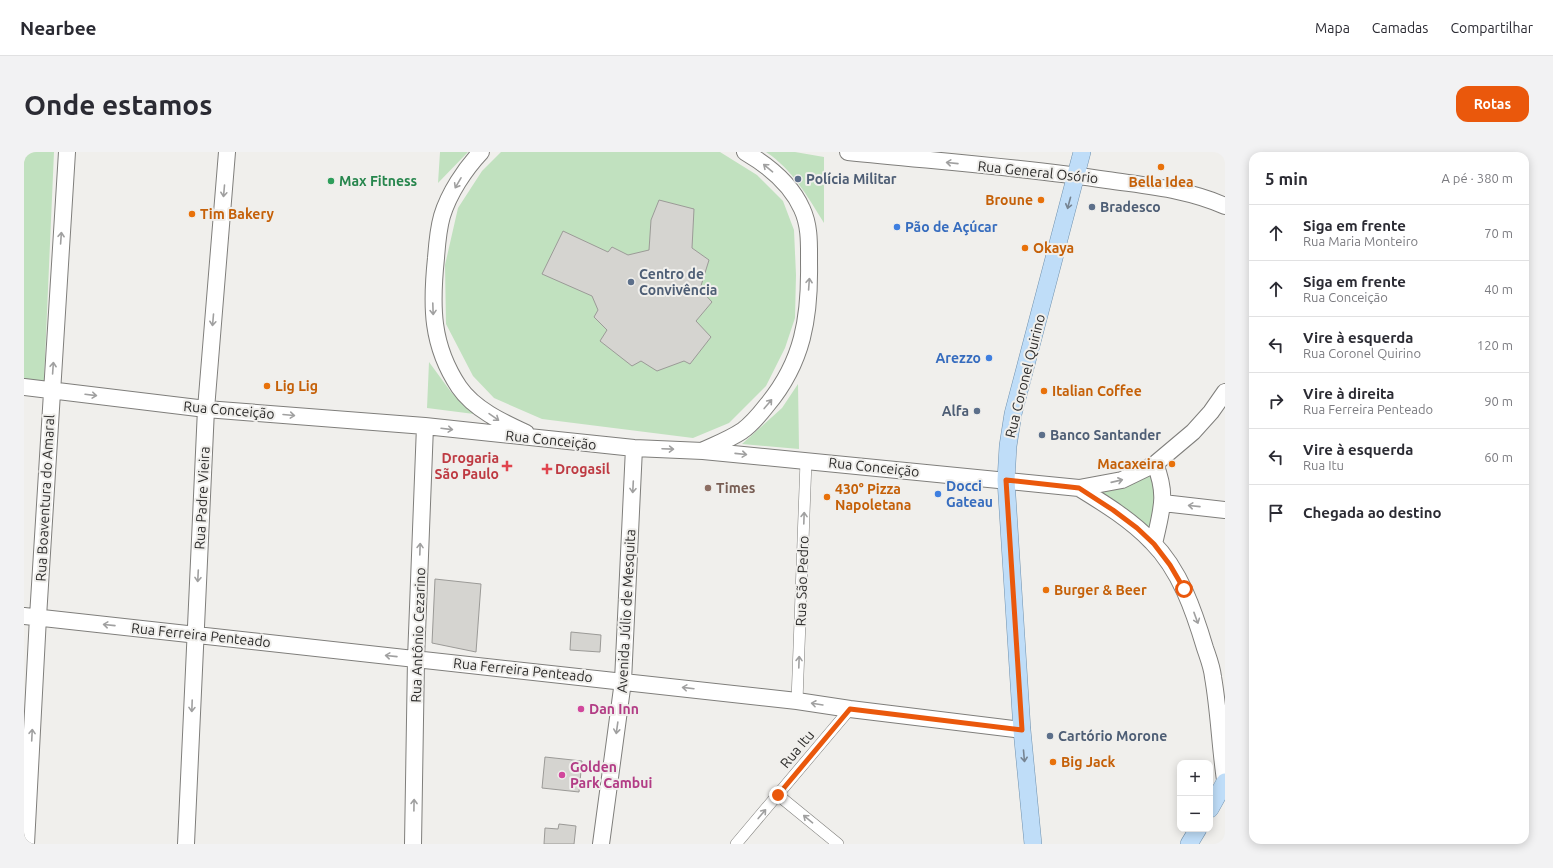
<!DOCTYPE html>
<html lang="pt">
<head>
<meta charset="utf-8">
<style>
	body { margin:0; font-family:Ubuntu,sans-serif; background:#f2f2f3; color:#2b2b33 }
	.controls { position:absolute; right:12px; bottom:12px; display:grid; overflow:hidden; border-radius:8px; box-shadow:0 2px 10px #0003 }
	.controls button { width:36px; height:36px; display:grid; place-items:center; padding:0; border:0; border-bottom:1px solid #e1e1e2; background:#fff; color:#2b2b33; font:20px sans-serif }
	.stop { position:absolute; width:12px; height:12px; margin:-9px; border:3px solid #ea580c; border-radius:50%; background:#fff }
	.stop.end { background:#ea580c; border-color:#fff; box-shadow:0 1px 4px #0008 }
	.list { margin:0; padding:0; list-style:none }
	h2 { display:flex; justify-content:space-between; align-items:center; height:52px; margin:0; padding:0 16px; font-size:17px }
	h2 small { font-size:13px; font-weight:400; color:#7c7c81 }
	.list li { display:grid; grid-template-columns:26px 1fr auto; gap:12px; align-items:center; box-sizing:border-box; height:56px; padding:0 16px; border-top:1px solid #e1e1e2 }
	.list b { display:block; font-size:15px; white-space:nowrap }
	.list p { margin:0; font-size:13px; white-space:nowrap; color:#7c7c81 }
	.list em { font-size:13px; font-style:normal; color:#7c7c81 }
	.icon { flex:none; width:22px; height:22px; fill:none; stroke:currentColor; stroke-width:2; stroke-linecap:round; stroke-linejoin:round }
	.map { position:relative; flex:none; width:1201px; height:692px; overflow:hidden; border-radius:12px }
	header { display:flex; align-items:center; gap:24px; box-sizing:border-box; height:56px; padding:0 20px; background:#fff; border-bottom:1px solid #e1e1e2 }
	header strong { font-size:19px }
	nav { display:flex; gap:22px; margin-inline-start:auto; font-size:14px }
	.intro { display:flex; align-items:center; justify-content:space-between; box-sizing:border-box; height:96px; padding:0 24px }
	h1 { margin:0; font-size:28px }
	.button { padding:10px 18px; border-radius:12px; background:#ea580c; color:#fff; font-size:14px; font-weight:700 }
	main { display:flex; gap:24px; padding:0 24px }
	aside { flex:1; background:#fff; border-radius:12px; box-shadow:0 2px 10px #0003 }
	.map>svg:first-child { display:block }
	.green { fill:#c1e1bf }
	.building { fill:#d5d4d0; stroke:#9b9a97 }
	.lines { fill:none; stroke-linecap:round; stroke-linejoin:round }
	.street-casing { stroke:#7f7e7b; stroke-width:12 }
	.secondary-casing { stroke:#7f7e7b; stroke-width:18 }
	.primary-casing { stroke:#7091ad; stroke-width:18 }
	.street { stroke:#fff; stroke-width:11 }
	.secondary { stroke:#fff; stroke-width:16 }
	.primary { stroke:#bfddf8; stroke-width:17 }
	.oneway { stroke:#a0a0a0 }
	.oneway2 { stroke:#768492 }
	.route { stroke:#ea580c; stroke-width:5 }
	.food-dot { fill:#e8710a; stroke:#f0efec; stroke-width:1.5 }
	.service-dot { fill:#5c6f8a; stroke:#f0efec; stroke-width:1.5 }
	.leisure-dot { fill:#2e9e5b; stroke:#f0efec; stroke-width:1.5 }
	.shop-dot { fill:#3f7fe0; stroke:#f0efec; stroke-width:1.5 }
	.health-dot { fill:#e0444e; stroke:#f0efec; stroke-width:1.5 }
	.education-dot { fill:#8d6e63; stroke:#f0efec; stroke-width:1.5 }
	.hotel-dot { fill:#d1479c; stroke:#f0efec; stroke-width:1.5 }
	.labels { text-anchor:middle; stroke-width:4; stroke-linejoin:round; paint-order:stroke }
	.street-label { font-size:14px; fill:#2d2c2b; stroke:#f0efec }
	.service-label { font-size:14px; font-weight:bold; fill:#4e5e75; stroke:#f0efec; text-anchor:start }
	.leisure-label { font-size:14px; font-weight:bold; fill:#27864d; stroke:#f0efec; text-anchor:start }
	.food-label { font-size:14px; font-weight:bold; fill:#c56008; stroke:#f0efec; text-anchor:start }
	.shop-label { font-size:14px; font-weight:bold; fill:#366cbe; stroke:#f0efec; text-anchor:start }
	.health-label { font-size:14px; font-weight:bold; fill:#be3a42; stroke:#f0efec; text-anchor:end }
	.education-label { font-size:14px; font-weight:bold; fill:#785e54; stroke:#f0efec; text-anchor:start }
	.hotel-label { font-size:14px; font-weight:bold; fill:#b23c85; stroke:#f0efec; text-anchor:start }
</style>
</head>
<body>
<header>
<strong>Nearbee</strong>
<nav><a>Mapa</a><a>Camadas</a><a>Compartilhar</a></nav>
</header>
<div class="intro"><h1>Onde estamos</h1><a class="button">Rotas</a></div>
<main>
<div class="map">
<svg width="1201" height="692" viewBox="0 0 1201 692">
	<rect width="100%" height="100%" fill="#f0efec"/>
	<path class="green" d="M0,0H30L20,229L0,227Z
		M416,0H444L414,31Z
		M477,0H696L733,23L759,49L770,78L772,123L771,166L761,196L742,234L705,271L669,286L518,267L470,246L449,224L422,172L421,113L434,56L458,19Z
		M742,0H771L800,5V71C784,45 768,17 742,0Z
		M405,210L427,240L450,262L403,256Z
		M774,232L775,297L718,292L758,256Z
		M1127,322C1135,340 1129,358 1126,377L1075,340Z"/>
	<path class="building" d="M635,48L670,57L668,96L685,108L676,137L688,150L672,169L687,185L666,212L660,209L633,219L617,209L608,214L576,189L583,178L570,165L574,158L568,144L518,122L539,79L584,100L588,95L604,103L625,98L627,68Z
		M411,427L457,432L452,500L408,491Z
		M547,480L577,483L576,500L546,498Z
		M521,605L558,609L555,640L518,636Z
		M535,672L552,674L550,692H520L521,676L534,677Z"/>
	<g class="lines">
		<defs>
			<path id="street" d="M773,549L782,309
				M754,643L814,692
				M712,692L826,557"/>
			<path id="secondary" d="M457,0C441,17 425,41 418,64C414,78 413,92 412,106C407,154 407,193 435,235C450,257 478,270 502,281
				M824,0C910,9 997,15 1083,28C1123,34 1163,37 1201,54
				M0,235L182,257L401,274L610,296L679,299L1055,336L1098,328L1131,312L1169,280L1187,260L1201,240
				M680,298C693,292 706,287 718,279C728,272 736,262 743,253C779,210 786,165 785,111C785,93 786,74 778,57C767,32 745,14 721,0
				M1055,336C1081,352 1107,368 1128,390C1156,418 1170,459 1181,496C1184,505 1188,515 1189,525C1195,559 1196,594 1201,628
				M1139,351L1201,358
				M1130,392C1137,359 1144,344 1131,312
				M0,464L773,549L826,557L998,578
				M2,692L14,465L43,0
				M162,692L182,257L203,0
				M389,692L392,507L401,274
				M577,692L599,529L610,296"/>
			<path id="primary" d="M1186,657L1201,630
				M1009,692L998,578L982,328L984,294L989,262L1058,0
				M1165,692L1174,677"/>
		</defs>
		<use href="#street" class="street-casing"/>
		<use href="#secondary" class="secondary-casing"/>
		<use href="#primary" class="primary-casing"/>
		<use href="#street" class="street"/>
		<use href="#secondary" class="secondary"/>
		<use href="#primary" class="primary"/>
	</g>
	<defs><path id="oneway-shaft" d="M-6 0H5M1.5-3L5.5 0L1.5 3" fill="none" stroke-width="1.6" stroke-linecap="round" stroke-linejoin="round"/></defs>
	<g class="oneway">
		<use href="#oneway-shaft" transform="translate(928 11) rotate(-174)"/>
		<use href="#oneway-shaft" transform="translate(744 16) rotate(-140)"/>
		<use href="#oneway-shaft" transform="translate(434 31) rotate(120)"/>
		<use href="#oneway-shaft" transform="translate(200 39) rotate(95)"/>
		<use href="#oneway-shaft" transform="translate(37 86) rotate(-86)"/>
		<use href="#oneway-shaft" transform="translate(785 132) rotate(-86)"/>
		<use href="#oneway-shaft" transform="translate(409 157) rotate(88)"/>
		<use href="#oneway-shaft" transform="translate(189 168) rotate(95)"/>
		<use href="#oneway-shaft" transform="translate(29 216) rotate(-86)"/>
		<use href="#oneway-shaft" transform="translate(67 243) rotate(7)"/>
		<use href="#oneway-shaft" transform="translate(744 252) rotate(-50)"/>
		<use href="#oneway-shaft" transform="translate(265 263) rotate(5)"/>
		<use href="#oneway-shaft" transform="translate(470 265) rotate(35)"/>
		<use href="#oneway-shaft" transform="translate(423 277) rotate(7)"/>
		<use href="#oneway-shaft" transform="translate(644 297) rotate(2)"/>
		<use href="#oneway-shaft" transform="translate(717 302) rotate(6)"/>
		<use href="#oneway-shaft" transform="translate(1093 329) rotate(-13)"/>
		<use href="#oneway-shaft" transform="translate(609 335) rotate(93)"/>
		<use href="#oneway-shaft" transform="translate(1170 354) rotate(-174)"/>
		<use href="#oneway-shaft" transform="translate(780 366) rotate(-88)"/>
		<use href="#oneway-shaft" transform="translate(396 397) rotate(-88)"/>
		<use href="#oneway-shaft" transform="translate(174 424) rotate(93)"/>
		<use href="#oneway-shaft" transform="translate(1172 466) rotate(70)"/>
		<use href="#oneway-shaft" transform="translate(85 473) rotate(-174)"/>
		<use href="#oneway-shaft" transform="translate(367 504) rotate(-174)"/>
		<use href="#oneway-shaft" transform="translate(775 510) rotate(-88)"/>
		<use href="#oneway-shaft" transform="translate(664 536) rotate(-173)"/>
		<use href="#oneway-shaft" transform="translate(793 552) rotate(-171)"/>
		<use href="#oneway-shaft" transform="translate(168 554) rotate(92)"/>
		<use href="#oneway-shaft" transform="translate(593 576) rotate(98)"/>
		<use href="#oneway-shaft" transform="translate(8 583) rotate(-87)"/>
		<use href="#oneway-shaft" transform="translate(390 653) rotate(-89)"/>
		<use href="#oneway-shaft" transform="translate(738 662) rotate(-50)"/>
		<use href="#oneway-shaft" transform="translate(784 667) rotate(-140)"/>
	</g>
	<g class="oneway2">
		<use href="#oneway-shaft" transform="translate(1045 51) rotate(105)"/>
		<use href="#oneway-shaft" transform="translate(1000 604) rotate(85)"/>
	</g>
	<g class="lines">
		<path class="route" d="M754,643L826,557L998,578L982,328L1055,336L1089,358L1113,376L1130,392L1146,413L1160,437"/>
	</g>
	<g class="food-dot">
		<circle cx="1137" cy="15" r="4"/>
		<circle cx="1017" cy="48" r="4"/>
		<circle cx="168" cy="62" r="4"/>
		<circle cx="1001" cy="96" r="4"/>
		<circle cx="243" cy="234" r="4"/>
		<circle cx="1020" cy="239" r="4"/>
		<circle cx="1148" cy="312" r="4"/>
		<circle cx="803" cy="345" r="4"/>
		<circle cx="1022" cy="438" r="4"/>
		<circle cx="1029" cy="610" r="4"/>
	</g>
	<g class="service-dot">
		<circle cx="774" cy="27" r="4"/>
		<circle cx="1068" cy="55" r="4"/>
		<circle cx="607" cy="130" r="4"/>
		<circle cx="953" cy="259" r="4"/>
		<circle cx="1018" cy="283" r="4"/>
		<circle cx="1026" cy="584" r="4"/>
	</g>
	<circle class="leisure-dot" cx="307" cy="29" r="4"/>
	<g class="shop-dot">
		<circle cx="873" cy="75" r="4"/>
		<circle cx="965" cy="206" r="4"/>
		<circle cx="914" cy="342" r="4"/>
	</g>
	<g class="health-dot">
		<path d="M481 308h4v4h4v4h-4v4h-4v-4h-4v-4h4z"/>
		<path d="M521 311h4v4h4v4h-4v4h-4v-4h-4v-4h4z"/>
	</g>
	<circle class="education-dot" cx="684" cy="336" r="4"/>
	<g class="hotel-dot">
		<circle cx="557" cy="557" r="4"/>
		<circle cx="538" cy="623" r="4"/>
	</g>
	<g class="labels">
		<g class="street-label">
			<text transform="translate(1014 20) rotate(6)" y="5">Rua General Osório</text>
			<text transform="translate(1001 224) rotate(-76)" y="5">Rua Coronel Quirino</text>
			<text transform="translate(205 258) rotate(5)" y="5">Rua Conceição</text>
			<text transform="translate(527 288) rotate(6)" y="5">Rua Conceição</text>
			<text transform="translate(850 315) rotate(6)" y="5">Rua Conceição</text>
			<text transform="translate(21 346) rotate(-87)" y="5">Rua Boaventura do Amaral</text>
			<text transform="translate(178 346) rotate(-87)" y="5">Rua Padre Vieira</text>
			<text transform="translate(778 429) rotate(-88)" y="5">Rua São Pedro</text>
			<text transform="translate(602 459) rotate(-87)" y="5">Avenida Júlio de Mesquita</text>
			<text transform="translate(177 483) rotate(6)" y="5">Rua Ferreira Penteado</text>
			<text transform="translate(394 483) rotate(-88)" y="5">Rua Antônio Cezarino</text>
			<text transform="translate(499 518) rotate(6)" y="5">Rua Ferreira Penteado</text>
			<text transform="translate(773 597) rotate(-50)" y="5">Rua Itu</text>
		</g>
		<g class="service-label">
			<text x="782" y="32">Polícia Militar</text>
			<text x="1076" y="60">Bradesco</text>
			<text x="615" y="127">Centro de<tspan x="615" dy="16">Convivência</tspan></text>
			<text x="945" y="264" text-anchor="end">Alfa</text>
			<text x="1026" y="288">Banco Santander</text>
			<text x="1034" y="589">Cartório Morone</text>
		</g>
		<g class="leisure-label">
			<text x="315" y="34">Max Fitness</text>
		</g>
		<g class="food-label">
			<text x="1137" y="35" text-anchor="middle">Bella Idea</text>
			<text x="1009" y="53" text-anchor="end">Broune</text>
			<text x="176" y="67">Tim Bakery</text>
			<text x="1009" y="101">Okaya</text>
			<text x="251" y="239">Lig Lig</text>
			<text x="1028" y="244">Italian Coffee</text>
			<text x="1140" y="317" text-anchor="end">Macaxeira</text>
			<text x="811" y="342">430° Pizza<tspan x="811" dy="16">Napoletana</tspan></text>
			<text x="1030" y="443">Burger &amp; Beer</text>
			<text x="1037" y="615">Big Jack</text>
		</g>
		<g class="shop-label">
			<text x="881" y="80">Pão de Açúcar</text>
			<text x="957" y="211" text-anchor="end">Arezzo</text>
			<text x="922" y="339">Docci<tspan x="922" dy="16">Gateau</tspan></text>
		</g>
		<g class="health-label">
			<text x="475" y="311">Drogaria<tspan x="475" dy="16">São Paulo</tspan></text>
			<text x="531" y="322" text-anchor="start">Drogasil</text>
		</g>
		<g class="education-label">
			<text x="692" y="341">Times</text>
		</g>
		<g class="hotel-label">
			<text x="565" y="562">Dan Inn</text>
			<text x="546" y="620">Golden<tspan x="546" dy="16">Park Cambui</tspan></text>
		</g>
	</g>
</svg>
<div class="controls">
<button>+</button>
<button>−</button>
</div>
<div class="stop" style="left:1160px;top:437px"></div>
<div class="stop end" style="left:754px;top:643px"></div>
</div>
<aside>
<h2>5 min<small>A pé · 380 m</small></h2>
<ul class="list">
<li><svg class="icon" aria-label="ahead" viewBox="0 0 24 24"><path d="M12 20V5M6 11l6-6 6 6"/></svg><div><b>Siga em frente</b><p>Rua Maria Monteiro</p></div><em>70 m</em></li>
<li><svg class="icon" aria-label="ahead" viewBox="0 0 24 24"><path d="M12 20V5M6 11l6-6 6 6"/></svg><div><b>Siga em frente</b><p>Rua Conceição</p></div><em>40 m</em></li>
<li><svg class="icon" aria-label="left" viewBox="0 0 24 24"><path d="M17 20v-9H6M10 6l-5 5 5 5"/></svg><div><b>Vire à esquerda</b><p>Rua Coronel Quirino</p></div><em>120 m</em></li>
<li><svg class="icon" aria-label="right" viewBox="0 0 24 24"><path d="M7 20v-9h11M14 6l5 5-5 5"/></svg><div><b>Vire à direita</b><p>Rua Ferreira Penteado</p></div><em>90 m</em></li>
<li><svg class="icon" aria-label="left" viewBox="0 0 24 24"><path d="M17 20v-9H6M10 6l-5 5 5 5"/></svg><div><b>Vire à esquerda</b><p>Rua Itu</p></div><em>60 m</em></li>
<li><svg class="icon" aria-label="arrive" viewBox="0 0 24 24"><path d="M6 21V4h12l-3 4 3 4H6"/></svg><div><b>Chegada ao destino</b></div></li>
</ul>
</aside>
</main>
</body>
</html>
